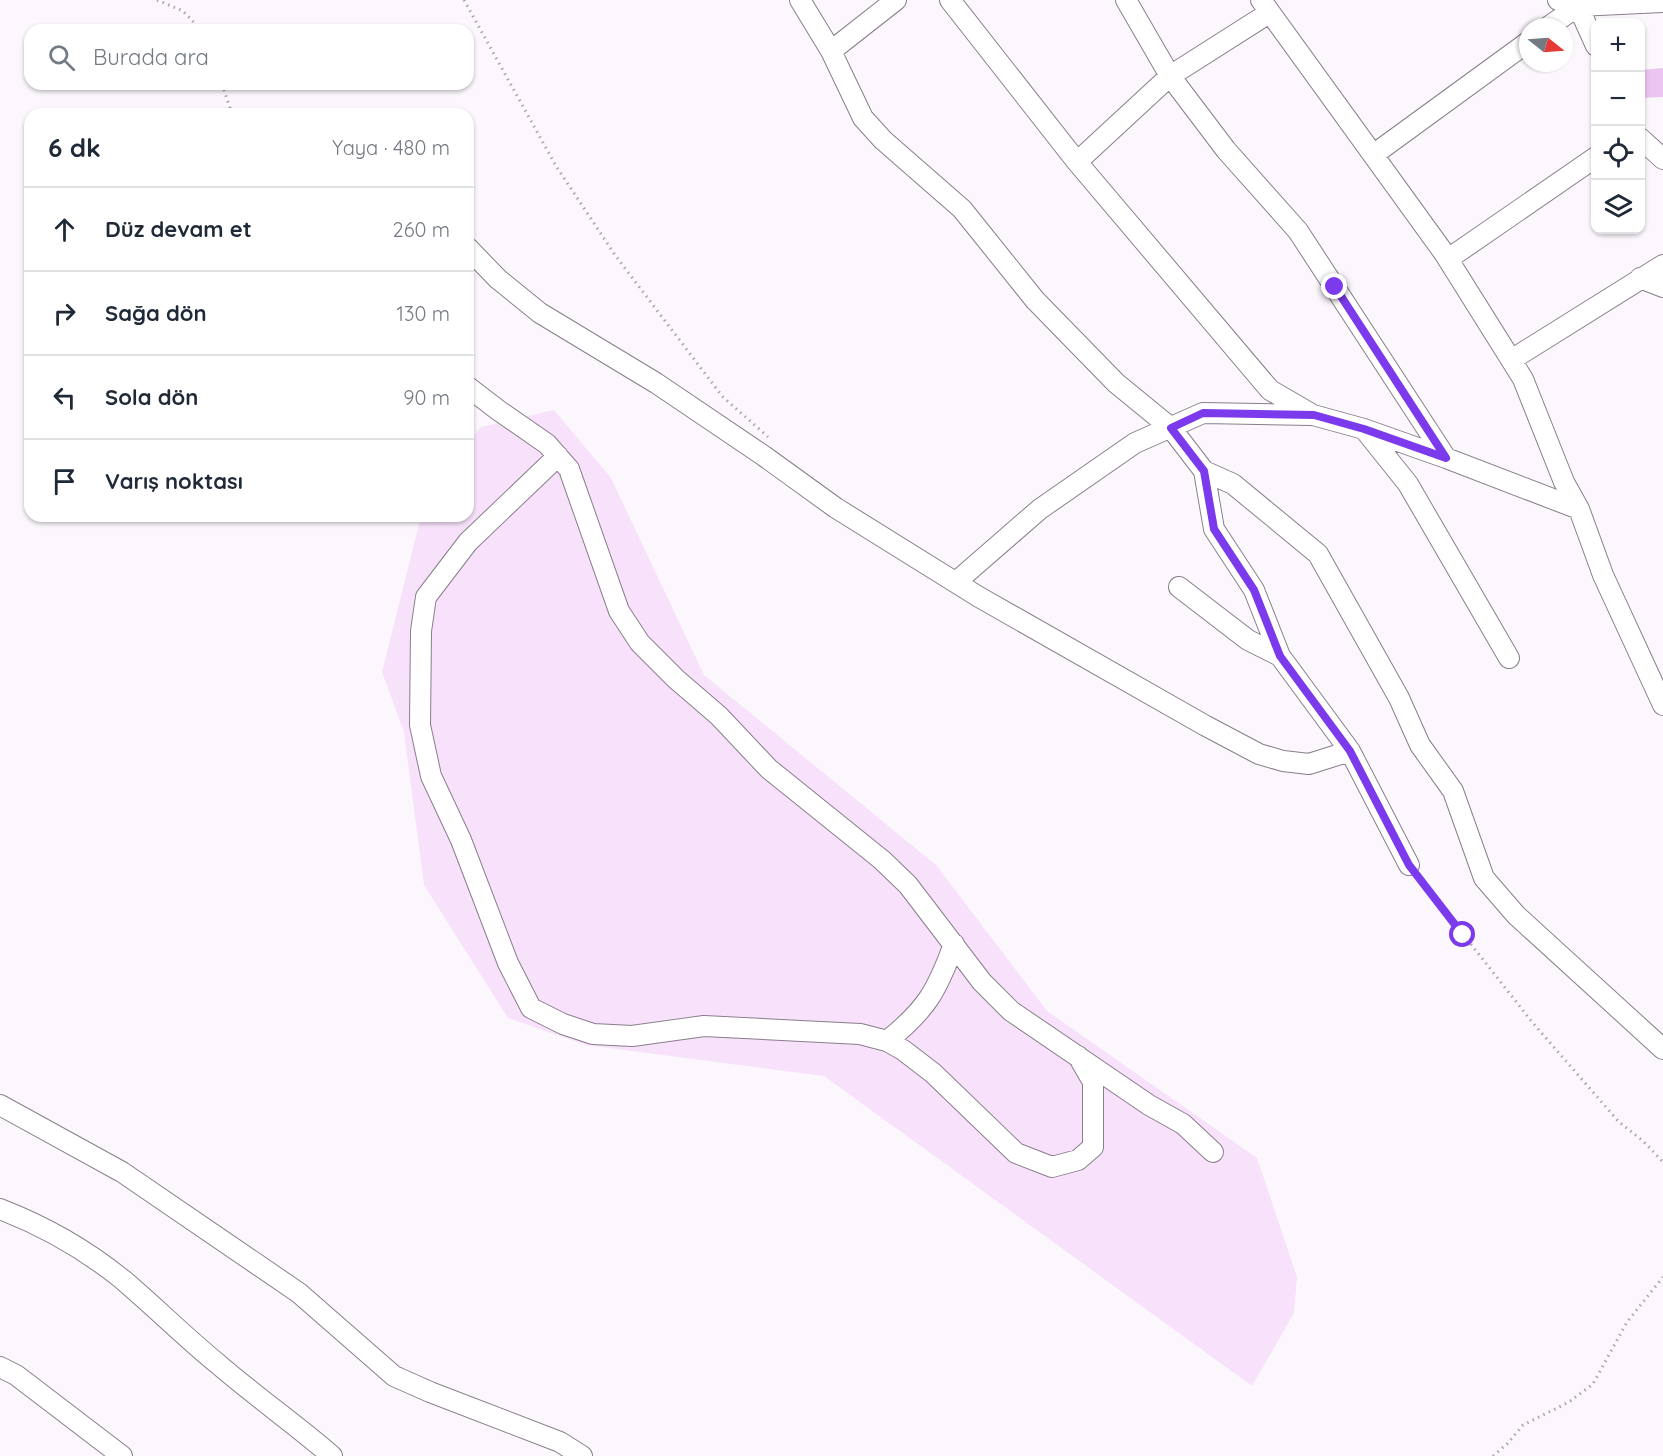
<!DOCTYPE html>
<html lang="tr">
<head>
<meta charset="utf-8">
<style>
	body { margin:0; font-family:Quicksand,sans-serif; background:#f6f6f7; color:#1f2937 }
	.controls { position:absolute; right:18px; top:18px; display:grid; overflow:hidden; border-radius:12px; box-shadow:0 2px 4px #0004 }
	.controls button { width:54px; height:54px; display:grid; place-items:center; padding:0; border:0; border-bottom:2px solid #e0e1e3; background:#fff; color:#1f2937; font:30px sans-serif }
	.compass { position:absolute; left:1519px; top:18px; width:54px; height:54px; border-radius:50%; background:#fff; box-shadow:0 2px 4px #0004; rotate:107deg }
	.stop { position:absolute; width:18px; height:18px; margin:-14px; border:4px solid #7c3aed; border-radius:50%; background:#fff }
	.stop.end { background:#7c3aed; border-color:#fff; box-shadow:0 2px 6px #0008 }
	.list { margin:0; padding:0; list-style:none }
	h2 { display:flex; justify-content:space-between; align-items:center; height:78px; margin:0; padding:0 24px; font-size:26px }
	h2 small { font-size:20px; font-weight:400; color:#747a83 }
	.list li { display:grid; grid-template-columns:39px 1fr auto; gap:18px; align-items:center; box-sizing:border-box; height:84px; padding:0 24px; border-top:2px solid #e0e1e3 }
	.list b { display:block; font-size:22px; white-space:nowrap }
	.list em { font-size:20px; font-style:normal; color:#747a83 }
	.icon { flex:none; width:33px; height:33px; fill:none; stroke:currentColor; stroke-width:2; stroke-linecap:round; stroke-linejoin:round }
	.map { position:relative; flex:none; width:1663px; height:1456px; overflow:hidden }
	.search { position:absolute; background:#fff; box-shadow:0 2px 4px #0004; left:24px; top:24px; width:450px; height:66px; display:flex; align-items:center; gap:15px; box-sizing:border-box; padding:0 21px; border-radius:18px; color:#747a83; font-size:22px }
	.panel { position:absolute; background:#fff; box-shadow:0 2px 4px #0004; left:24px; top:108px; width:450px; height:414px; border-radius:18px }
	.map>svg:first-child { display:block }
	.green { fill:#f7e1fb }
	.building { fill:#ebc4f2 }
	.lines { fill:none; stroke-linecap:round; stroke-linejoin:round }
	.minor-casing { stroke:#897e8b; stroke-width:22 }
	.path { stroke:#a9a4aa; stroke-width:3; stroke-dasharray:1.5 4.5; stroke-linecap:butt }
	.minor { stroke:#fff; stroke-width:20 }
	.route { stroke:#7c3aed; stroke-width:8 }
</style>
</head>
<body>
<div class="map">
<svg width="1663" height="1456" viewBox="0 0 1663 1456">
	<rect width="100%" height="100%" fill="#fcf7fd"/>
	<path class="green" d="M554,410L611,478L704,675L936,865L1047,1011L1257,1158L1297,1277L1294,1313L1252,1386L824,1076L586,1045L508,1018L424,885L404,732L382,672L421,516H468V443L481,427Z"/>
	<path class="building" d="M1663,68V97L1640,98V70Z"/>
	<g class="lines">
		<defs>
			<path id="minor" d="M800,0L831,51L896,0
				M950,0L1077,162
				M1126,0L1170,76L1226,150L1298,231L1446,458
				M1261,0L1444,253L1523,379L1564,482L1579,509L1603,575L1663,705
				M1558,0L1578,6L1663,2
				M1269,13L1170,76L1077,162L1270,390L1313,415L1364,429L1446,458L1579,509
				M1548,27L1578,6L1596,46
				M831,51L863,118L883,140L962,209L1035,300L1116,383L1171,428L1204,471L1214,529L1254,590L1280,656L1350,751L1409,865
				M1640,138L1663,159
				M1373,155L1528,42
				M468,248L498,279L540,313L656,383L764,456L836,508L979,597L1206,726L1259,754L1283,761L1309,764L1350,751
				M1448,259L1596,157
				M1640,278L1663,287
				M1511,360L1663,265
				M468,387L498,410L547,444L569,469L619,611L640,643L676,679L719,716L769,769L882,860L908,885L982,982L1011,1011L1149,1105L1183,1124L1213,1152
				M1364,429L1408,484L1509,658
				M558,456L468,542L426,597L421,631L420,725L431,776L461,840L508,963L531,1008L563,1024L593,1034L632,1036L704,1026L860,1034L887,1041L903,1050L933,1073L1016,1153L1052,1167L1078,1160L1093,1147V1082L1078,1056
				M1204,471L1233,484L1318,554L1399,698L1420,745L1453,791L1484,878L1516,915L1663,1049
				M956,582L1040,509L1135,443L1203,413L1311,415
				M1179,587L1248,640L1280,656
				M887,1041C926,1010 937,991 954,944
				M0,1105L122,1172L299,1293L394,1376L430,1392L560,1442L582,1456
				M0,1209C44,1226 86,1250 122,1279C155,1307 185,1337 218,1364C255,1396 295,1424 332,1456
				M0,1367L16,1375L122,1456"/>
		</defs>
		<use href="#minor" class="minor-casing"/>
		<path class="path" d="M157,0L183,11L201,30
			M464,0L556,166L615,255L722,396L768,437
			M222,84L232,114
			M1419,878L1532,1022L1619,1122L1643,1141L1663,1162
			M1493,1456L1507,1444L1523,1425L1569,1402L1593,1384L1627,1322L1663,1277"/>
		<use href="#minor" class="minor"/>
	</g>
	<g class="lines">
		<path class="route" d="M1335,287L1446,458L1364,429L1314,415L1203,413L1171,428L1204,471L1214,529L1254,590L1280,656L1350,751L1409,865L1463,935"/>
	</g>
</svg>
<div class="controls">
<button>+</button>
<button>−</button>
<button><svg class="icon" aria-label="locate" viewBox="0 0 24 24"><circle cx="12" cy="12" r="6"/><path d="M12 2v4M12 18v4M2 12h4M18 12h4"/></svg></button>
<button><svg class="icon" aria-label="layers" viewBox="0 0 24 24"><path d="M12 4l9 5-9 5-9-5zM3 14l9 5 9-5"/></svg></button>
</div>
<svg class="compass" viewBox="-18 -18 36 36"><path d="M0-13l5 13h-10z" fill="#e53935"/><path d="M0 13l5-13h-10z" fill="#747a83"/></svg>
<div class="stop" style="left:1463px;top:935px"></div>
<div class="stop end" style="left:1335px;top:287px"></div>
<div class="search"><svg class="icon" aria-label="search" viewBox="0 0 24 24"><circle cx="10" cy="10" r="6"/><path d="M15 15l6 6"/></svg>Burada ara</div>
<section class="panel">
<h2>6 dk<small>Yaya · 480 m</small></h2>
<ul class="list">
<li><svg class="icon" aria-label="ahead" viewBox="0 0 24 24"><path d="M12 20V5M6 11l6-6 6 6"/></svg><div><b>Düz devam et</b></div><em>260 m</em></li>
<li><svg class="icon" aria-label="right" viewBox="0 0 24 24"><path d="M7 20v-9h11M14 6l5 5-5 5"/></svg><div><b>Sağa dön</b></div><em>130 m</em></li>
<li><svg class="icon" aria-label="left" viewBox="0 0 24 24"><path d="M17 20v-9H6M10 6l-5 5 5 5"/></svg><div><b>Sola dön</b></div><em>90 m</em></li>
<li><svg class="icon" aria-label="arrive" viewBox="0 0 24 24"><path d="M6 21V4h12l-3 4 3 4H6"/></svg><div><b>Varış noktası</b></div></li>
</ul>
</section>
</div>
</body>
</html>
